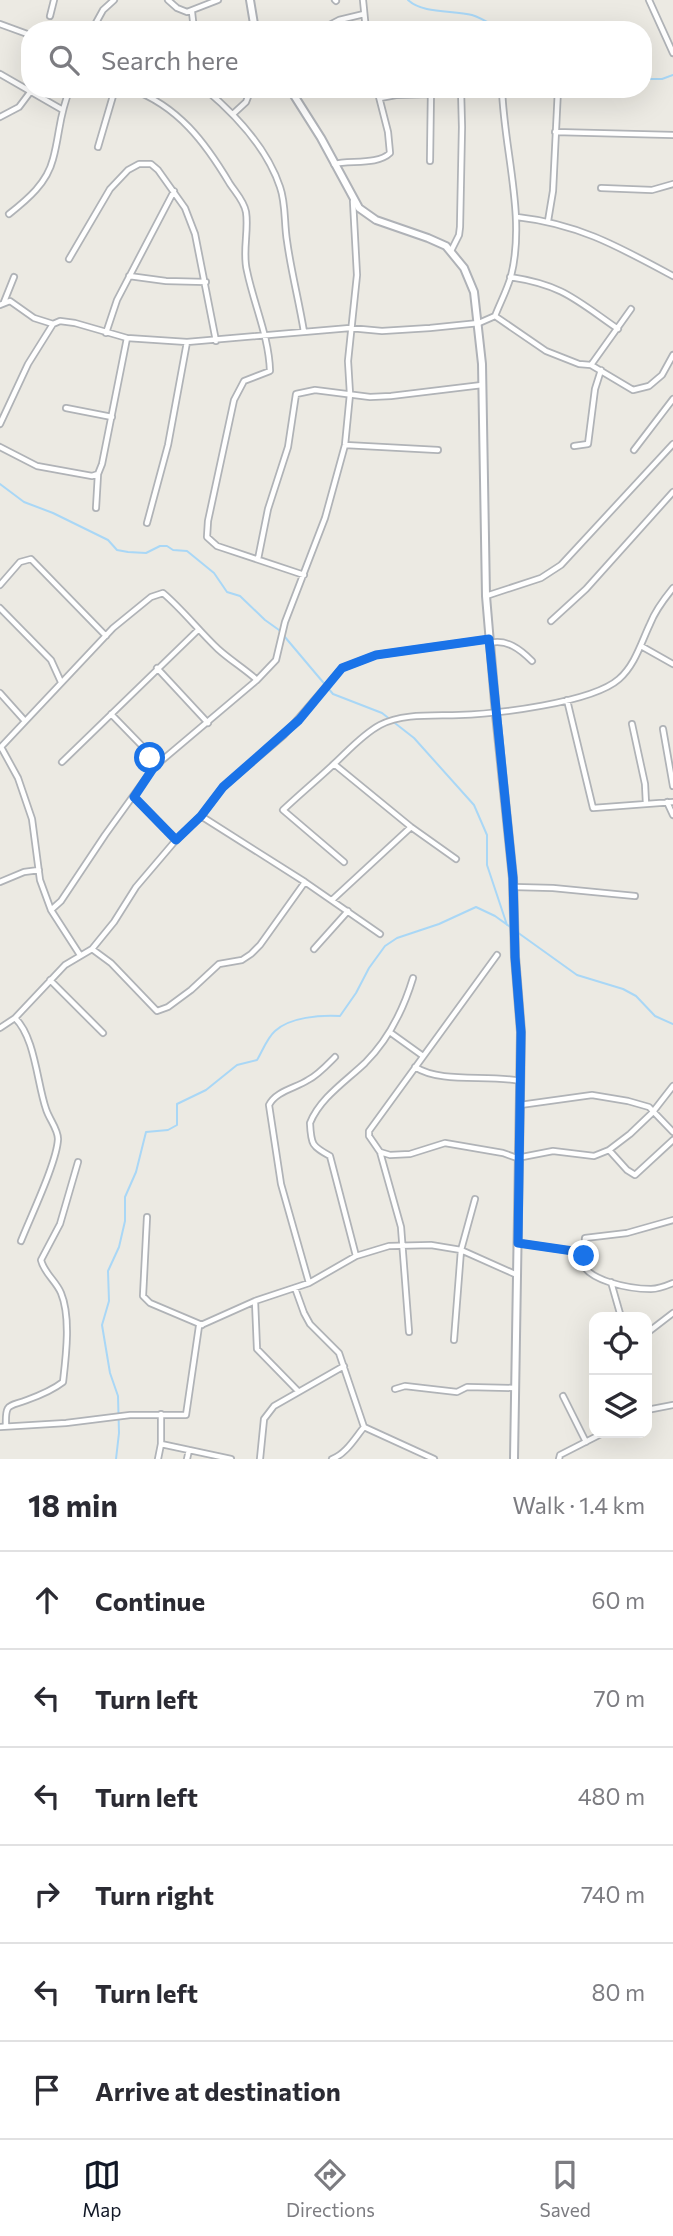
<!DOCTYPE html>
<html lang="en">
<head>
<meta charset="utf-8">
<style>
	body { margin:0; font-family:Commissioner,sans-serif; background:#f2f2f3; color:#2b2b33 }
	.controls { position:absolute; right:21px; bottom:21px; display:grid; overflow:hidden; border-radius:14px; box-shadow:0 7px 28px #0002 }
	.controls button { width:63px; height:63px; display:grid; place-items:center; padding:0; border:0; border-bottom:2px solid #e1e1e2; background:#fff; color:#2b2b33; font:35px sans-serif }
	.stop { position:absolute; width:21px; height:21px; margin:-16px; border:5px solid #1a73e8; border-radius:50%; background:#fff }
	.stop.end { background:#1a73e8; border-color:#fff; box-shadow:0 2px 7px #0008 }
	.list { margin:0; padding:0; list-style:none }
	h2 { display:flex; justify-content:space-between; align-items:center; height:91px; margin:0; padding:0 28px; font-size:30px }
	h2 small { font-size:23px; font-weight:400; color:#7c7c81 }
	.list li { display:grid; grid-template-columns:46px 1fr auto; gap:21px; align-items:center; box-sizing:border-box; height:98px; padding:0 28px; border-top:2px solid #e1e1e2 }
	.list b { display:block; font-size:26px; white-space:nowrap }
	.list em { font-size:23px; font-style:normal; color:#7c7c81 }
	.icon { flex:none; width:38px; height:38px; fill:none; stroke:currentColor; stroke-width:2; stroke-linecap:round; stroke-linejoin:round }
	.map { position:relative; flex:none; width:673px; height:1459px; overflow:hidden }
	.search { position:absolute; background:#fff; box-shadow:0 7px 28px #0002; left:21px; right:21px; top:21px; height:77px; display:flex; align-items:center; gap:18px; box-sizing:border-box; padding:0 24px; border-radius:28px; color:#7c7c81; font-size:26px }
	.sheet { height:679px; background:#fff }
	nav { display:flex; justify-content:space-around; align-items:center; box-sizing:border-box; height:98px; border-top:2px solid #e1e1e2; background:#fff; font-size:19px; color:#7c7c81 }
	nav a { display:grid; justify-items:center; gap:4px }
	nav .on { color:#111827 }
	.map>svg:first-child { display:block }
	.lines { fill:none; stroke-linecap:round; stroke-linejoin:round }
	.stream { stroke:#a9d7f6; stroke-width:2 }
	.street-casing { stroke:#b0b3b7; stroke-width:8 }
	.secondary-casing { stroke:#afb2b7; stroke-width:10 }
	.street { stroke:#fff; stroke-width:4.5 }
	.secondary { stroke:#fff; stroke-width:6 }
	.route { stroke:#1a73e8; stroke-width:9 }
</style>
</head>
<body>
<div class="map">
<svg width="673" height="1459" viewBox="0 0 673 1459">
	<rect width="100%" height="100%" fill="#eceae3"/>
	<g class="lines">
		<path class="stream" d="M408,0C423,14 453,10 472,15C482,18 492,25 501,30
			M643,79H662L673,75
			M0,484L24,502L53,513L108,540L117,550L128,552L146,553L160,546H167L173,550L187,551L214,573L227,592L240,596L265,620L279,630L333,694L382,713L414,738L474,805L487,835V865L507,925
			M517,932L577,975L623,989L636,996L655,1016L673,1024
			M116,1459L119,1433L118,1396L110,1373L102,1325L109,1301L108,1271L119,1247L125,1221V1197L136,1172L146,1132L168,1130L177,1125V1104L206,1090L237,1065L257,1060C262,1052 267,1038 275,1031C290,1017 320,1015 340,1016L356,993L369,968L385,946L397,938L439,924L476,907L495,916L513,929"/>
		<defs>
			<path id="street" d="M168,0L177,8L187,12L218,0
				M335,0L336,1
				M363,0L366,30
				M649,0L673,53
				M192,12L194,30
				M50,16L54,0
				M0,24L30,35
				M396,25V30
				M92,30L103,10L114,0
				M320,30L339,20L364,14
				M0,74L61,109
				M131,89C178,106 205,142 230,184C236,193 244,201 246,212C249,231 242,252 247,271C254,305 269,337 270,371L244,381L234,400L208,521L207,537L217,546L304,575
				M205,89C236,115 267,148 280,187C286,204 284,223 287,241C291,271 299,301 304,332
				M380,98L396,95L431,94
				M233,114L246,102L251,89
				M0,117L19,107L31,91
				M555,132L673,135
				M98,147L115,89
				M430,161L431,89
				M334,164C350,160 378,165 390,153L388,132L377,89
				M601,188L652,190L673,184
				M9,214C28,199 47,183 53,159C60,134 59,114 70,89
				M517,217C579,224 619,247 673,276
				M548,221L553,191L558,89
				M451,251L459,235L460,227L462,127L461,89
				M69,259L110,189L128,170L139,164H151L158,170L185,208L195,234L216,341
				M129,276L166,281L206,282
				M510,277C563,285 576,300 618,329
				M4,302L14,277
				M0,305L10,301L34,318L53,324L60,321L75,323L127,338L187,342L350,328L382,331L430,328L479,323L495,316L546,351L579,364L591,365L633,390L649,386L662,375L673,355
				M495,316C500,303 507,290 511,276C526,217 504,150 502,89
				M106,333L117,300L174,191
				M591,365L631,309
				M66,408L112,417
				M0,424L28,364L53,324
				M345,445L438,450
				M574,446L588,444L595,389L601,370
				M0,447L37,466L92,476L98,474L102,464L127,338
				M634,450L673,399
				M96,508L98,474
				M147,523L168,445L187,342
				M258,559L268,509L288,447L296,394L315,390L370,397L391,396L482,385
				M0,585L20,562L31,559L106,636
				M486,596L541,578L561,565L673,444
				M0,608L51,660L61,682
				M551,621L586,589L673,492
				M490,643C507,639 520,649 532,661
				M641,646L673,664
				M157,668L208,723
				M0,693L25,721
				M567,700L593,808L673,802
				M111,714L145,749L154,767
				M632,724L645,784L646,804
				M663,729L673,786
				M1,747L18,778L32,819L40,880L51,910L80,955
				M0,748L113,628L151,597L163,593C183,610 199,631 218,649C230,660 245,669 257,680
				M62,762L198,630
				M334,764L411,827L456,859
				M134,797L176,840
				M667,802L673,815
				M201,816L305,882L380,934
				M344,862L283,810C300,794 318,779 335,763C348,751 363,734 380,725C403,713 434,716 459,715C495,714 592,703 619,679C635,665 641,643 650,624C655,611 664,599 673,588
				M0,882L24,872L39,870
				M514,887L553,888L635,896
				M332,900L411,827
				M51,910L61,901L105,835L154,767L257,680L276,660L285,622L325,518L345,445L350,394L348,361L357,275L353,201
				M92,949L111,963L157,1011L168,1007L191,990L219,964L242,960L251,954L260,945L305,882
				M314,949L348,911
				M50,980L103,1033
				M15,1018C35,1037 37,1083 46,1109C49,1119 58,1129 58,1139C57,1162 30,1218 21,1241
				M0,1028L15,1018L65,965L92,949L114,922L136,887L176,840L201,816L223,787L284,735L342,668L376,655L489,639
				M391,1033L423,1056
				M415,1067C442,1084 487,1074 520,1081
				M520,1105L592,1095L628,1101L649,1107L673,1132
				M609,1150L627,1170L635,1175L673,1140
				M380,1152L390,1155L410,1154L445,1143L503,1153L517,1158L553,1151L594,1156L609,1150L630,1134L652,1113L673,1086
				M147,1217L143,1296L150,1303L202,1325
				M673,1220L627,1233L585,1238L584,1256L581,1259C584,1281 631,1289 651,1289C658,1289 666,1286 673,1283
				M518,1243L573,1251L584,1256
				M356,1256L330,1156C312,1146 311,1145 310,1123C320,1098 346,1081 365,1063C389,1039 403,1011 413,978
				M611,1282L621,1317
				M309,1283L281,1184L269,1105C276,1091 296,1088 308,1080C318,1075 327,1065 335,1057
				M295,1288L304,1313L310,1324L339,1353L364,1427L434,1459
				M255,1301L257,1349L298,1391
				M409,1332L401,1227L380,1152L369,1136V1131L497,955
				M647,1333L673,1313
				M454,1340L461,1250L475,1199
				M395,1389L405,1386L457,1392L467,1387L515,1388
				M563,1396L586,1442
				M647,1410L673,1405
				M161,1414V1444L231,1459
				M6,1426C5,1402 9,1407 27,1400C38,1396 54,1389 63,1382C66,1356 71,1317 61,1293C56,1281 44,1273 41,1260L60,1224L78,1162
				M0,1427L66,1423L130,1415H186L199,1326L255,1301L309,1283L356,1256L389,1246L431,1245L461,1250L517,1275
				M158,1459L161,1444
				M187,1459L189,1450
				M260,1459L264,1419L274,1406L344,1366
				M332,1459C346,1454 355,1438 364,1427
				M559,1459L560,1455L603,1433"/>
			<path id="secondary" d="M250,0L255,30
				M290,89L321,138L359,208L376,220L428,238L446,246L464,268L474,292L482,364L486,596L496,714L513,878L515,957L521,1032L514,1459"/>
		</defs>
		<use href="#street" class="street-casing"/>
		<use href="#secondary" class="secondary-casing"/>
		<use href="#street" class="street"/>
		<use href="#secondary" class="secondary"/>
	</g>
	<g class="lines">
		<path class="route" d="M150,758L154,767L134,797L176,840L201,816L223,787L299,720L342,668L376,655L489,639L513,878L515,957L521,1032L518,1243L573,1251L584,1256"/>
	</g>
</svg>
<div class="controls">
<button><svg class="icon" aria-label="locate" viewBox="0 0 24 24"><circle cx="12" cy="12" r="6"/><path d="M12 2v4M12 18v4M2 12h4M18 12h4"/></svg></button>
<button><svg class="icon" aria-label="layers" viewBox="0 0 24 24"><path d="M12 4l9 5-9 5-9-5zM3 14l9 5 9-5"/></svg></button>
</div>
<div class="stop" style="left:150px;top:758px"></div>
<div class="stop end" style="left:584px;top:1256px"></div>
<div class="search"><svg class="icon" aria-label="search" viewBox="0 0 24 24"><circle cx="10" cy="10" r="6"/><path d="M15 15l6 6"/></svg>Search here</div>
</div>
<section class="sheet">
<h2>18 min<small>Walk · 1.4 km</small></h2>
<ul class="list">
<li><svg class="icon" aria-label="ahead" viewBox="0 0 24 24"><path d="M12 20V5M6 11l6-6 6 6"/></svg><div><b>Continue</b></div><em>60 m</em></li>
<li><svg class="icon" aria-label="left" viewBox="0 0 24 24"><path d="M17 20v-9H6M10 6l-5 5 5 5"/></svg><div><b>Turn left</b></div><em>70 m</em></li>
<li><svg class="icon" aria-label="left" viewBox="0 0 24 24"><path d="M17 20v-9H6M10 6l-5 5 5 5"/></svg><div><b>Turn left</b></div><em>480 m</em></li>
<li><svg class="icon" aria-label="right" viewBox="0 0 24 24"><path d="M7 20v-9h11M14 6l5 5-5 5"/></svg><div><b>Turn right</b></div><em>740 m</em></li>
<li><svg class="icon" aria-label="left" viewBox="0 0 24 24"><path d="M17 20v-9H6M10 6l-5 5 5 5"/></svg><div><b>Turn left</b></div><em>80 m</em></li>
<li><svg class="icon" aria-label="arrive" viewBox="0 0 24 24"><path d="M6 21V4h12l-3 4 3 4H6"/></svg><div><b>Arrive at destination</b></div></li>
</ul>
</section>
<nav>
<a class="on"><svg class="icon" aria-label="map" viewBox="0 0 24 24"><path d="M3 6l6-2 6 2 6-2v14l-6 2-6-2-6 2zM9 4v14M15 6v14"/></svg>Map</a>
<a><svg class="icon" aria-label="directions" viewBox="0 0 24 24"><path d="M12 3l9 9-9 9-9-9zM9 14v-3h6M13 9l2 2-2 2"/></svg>Directions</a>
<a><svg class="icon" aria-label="saved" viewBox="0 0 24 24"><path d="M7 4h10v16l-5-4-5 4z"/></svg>Saved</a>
</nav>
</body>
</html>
